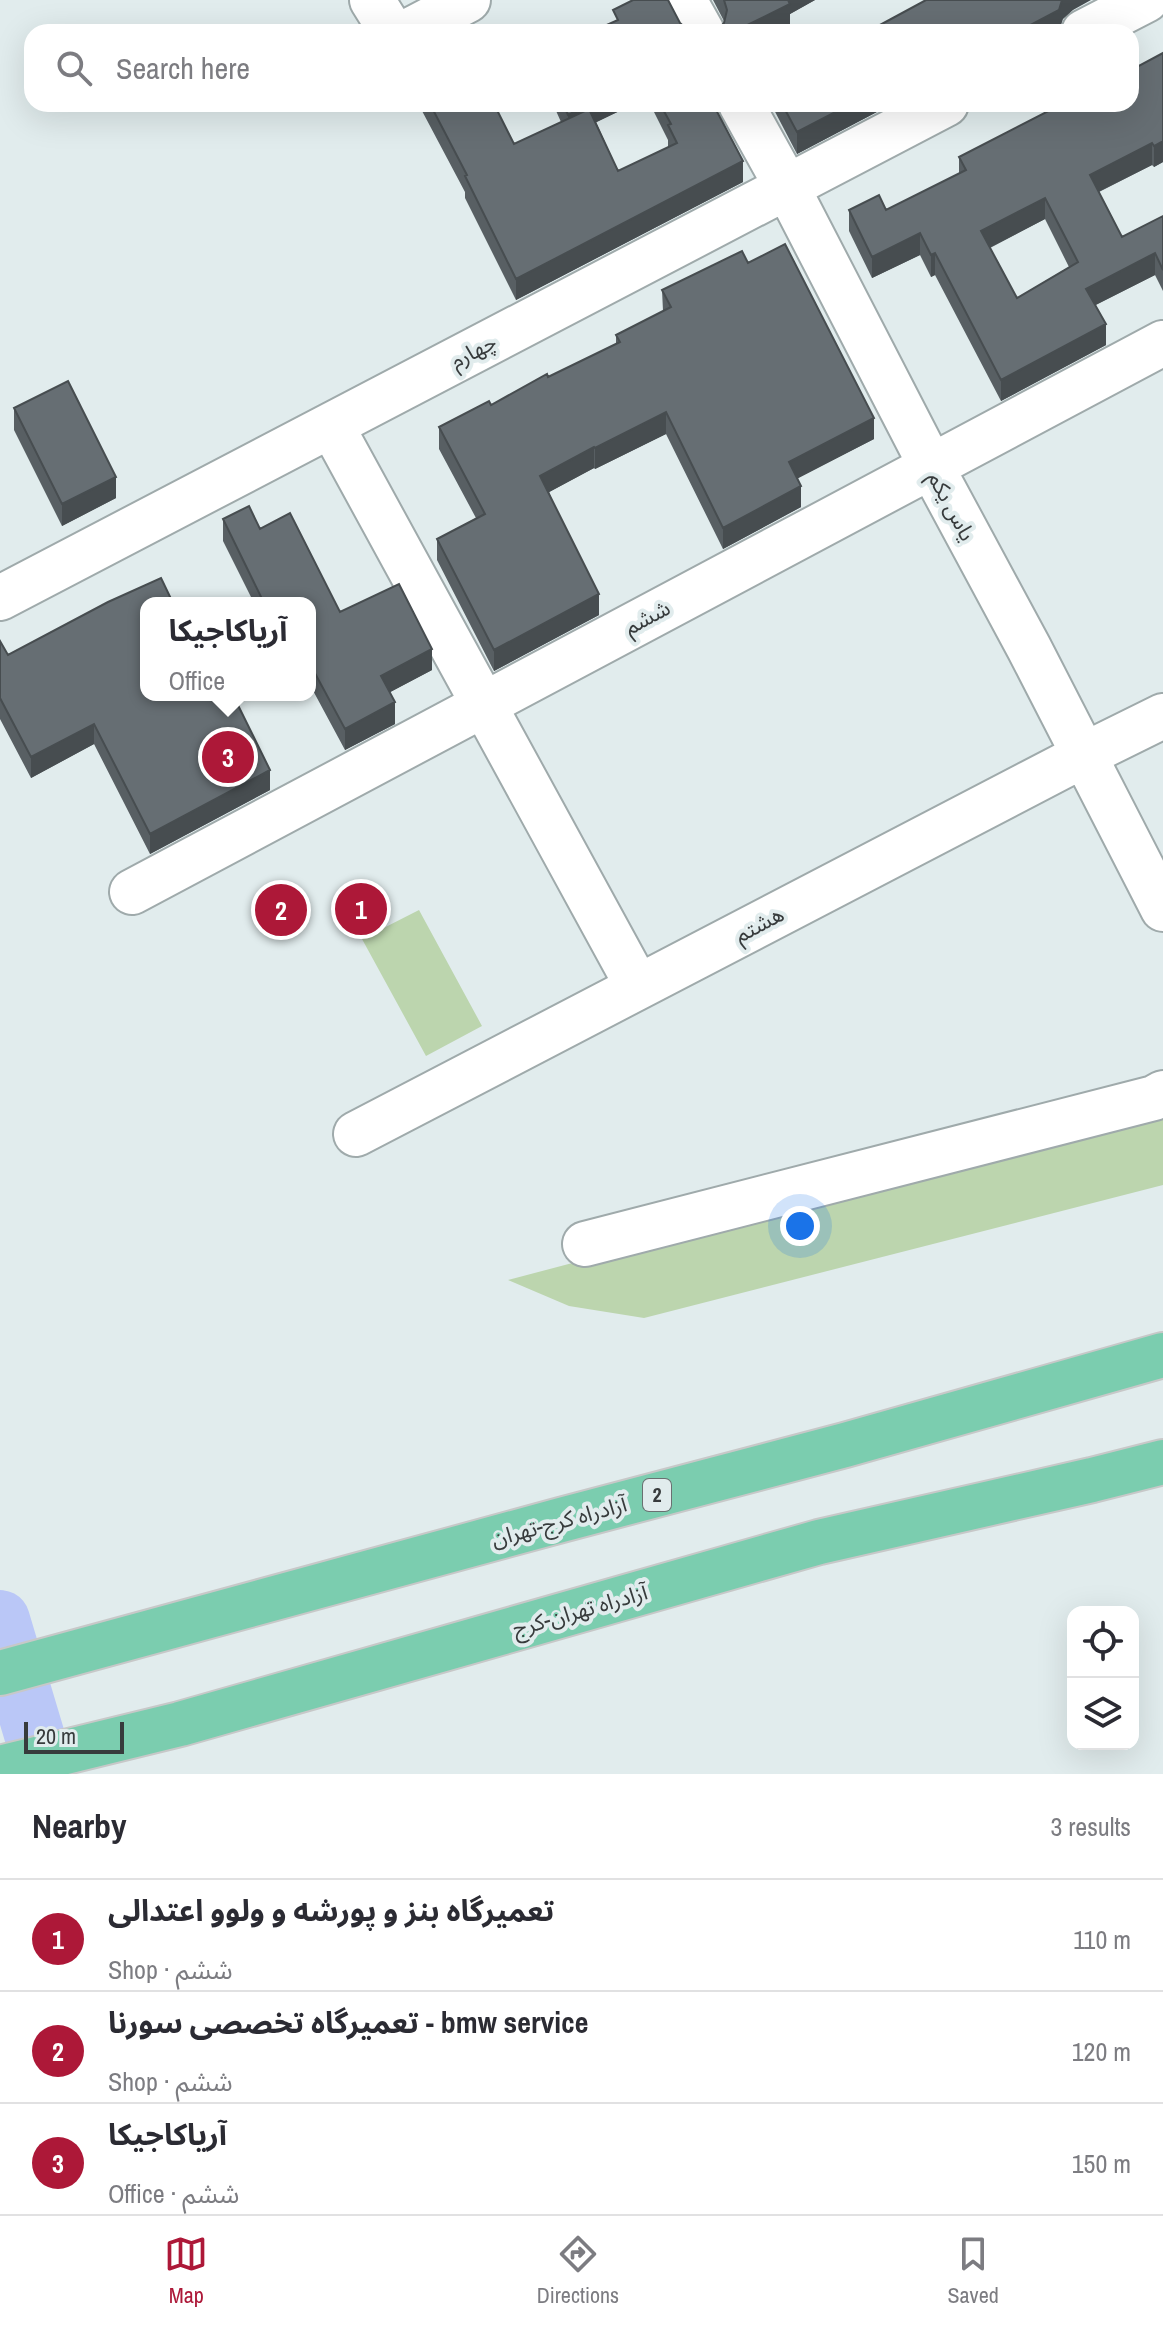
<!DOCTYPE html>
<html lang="en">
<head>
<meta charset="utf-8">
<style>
	body { margin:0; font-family:"Archivo Narrow","Noto Sans Arabic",sans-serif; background:#f2f2f3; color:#2b2b33 }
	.controls { position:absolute; right:24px; bottom:24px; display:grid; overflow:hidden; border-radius:16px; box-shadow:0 8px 32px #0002 }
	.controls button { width:72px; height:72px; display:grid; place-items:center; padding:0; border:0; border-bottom:2px solid #e1e1e2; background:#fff; color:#2b2b33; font:40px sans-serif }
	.scale { position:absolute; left:24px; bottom:20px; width:100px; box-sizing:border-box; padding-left:8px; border:4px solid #373b3c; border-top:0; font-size:22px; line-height:28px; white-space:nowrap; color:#373b3c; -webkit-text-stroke:6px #e1eced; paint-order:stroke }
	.you { position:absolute; left:800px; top:1226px; width:28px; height:28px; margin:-20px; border:6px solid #fff; border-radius:50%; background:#1a73e8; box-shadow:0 0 0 12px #1a73e833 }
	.badge { display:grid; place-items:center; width:52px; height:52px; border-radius:50%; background:#ad1838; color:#fff; font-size:26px; font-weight:700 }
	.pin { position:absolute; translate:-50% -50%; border:4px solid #fff; box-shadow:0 2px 8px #0006 }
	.popup { position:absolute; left:140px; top:597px; width:176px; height:104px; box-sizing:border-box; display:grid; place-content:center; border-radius:16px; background:#fff; filter:drop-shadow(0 2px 6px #0005); font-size:26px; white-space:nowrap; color:#7c7c81 }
	.popup b { font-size:30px; color:#2b2b33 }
	.popup::after { content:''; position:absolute; left:50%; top:100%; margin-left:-16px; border:16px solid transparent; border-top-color:#fff }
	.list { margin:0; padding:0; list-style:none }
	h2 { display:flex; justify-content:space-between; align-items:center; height:104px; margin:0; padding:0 32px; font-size:34px }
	h2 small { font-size:26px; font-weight:400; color:#7c7c81 }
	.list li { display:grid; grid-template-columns:52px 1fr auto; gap:24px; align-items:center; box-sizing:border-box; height:112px; padding:0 32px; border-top:2px solid #e1e1e2 }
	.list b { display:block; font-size:30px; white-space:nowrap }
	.list p { margin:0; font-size:26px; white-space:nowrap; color:#7c7c81 }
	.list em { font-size:26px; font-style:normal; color:#7c7c81 }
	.icon { flex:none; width:44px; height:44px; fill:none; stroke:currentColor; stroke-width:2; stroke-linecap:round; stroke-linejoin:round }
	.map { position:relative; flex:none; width:1163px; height:1774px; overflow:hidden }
	.search { position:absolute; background:#fff; box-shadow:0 8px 32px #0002; left:24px; right:24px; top:24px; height:88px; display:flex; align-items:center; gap:20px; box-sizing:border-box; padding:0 28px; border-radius:24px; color:#7c7c81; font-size:30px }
	.sheet { height:440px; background:#fff }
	nav { display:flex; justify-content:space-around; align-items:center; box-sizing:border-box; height:112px; border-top:2px solid #e1e1e2; background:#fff; font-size:22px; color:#7c7c81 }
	nav a { display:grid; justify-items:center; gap:4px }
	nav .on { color:#ad1838 }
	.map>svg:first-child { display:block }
	.green { fill:#bcd5ae }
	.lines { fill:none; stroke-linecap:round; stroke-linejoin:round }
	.river { stroke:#bac7f7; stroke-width:60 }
	.minor-casing { stroke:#9faaab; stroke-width:48 }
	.highway-casing { stroke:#c7c8c8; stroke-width:48 }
	.minor { stroke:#fff; stroke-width:44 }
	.highway { stroke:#7bcdaf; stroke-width:44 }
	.wall { fill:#585f63; fill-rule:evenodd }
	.shaded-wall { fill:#474d50 }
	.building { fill:#666e73; stroke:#474d50; stroke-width:2; fill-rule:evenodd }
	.labels { text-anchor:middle; stroke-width:8; stroke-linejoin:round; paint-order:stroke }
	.shield { fill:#e1eced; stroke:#6a7071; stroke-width:2 }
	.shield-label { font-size:20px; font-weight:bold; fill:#373b3c }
	.street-label { font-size:22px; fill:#373b3c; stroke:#e1eced }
</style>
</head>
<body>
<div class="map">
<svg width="1163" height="1774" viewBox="0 0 1163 1774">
	<rect width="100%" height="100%" fill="#e1eced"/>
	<path class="green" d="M419,910L482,1026L426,1056L362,939Z
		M1163,1107V1185L644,1318L569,1306L508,1280Z"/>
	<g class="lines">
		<path class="river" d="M0,1620L46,1774"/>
		<defs>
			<path id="minor" d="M372,0L392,32
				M684,0L702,32
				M407,32L468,0
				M1084,32L1146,0
				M741,104L787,187L931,466L1029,648L1163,909
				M331,425L638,987
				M0,598L946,104
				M132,892L1163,343
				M356,1134L1084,755L1163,716
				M585,1244L1154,1098L1163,1093"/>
			<path id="highway" d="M0,1673L561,1520L845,1445L1163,1355
				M0,1768L180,1724L819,1542L1092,1480L1163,1462"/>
		</defs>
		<use href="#minor" class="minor-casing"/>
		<use href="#highway" class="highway-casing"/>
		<use href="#minor" class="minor"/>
		<use href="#highway" class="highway"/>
	</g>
	<path class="wall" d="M713,0H815L790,14V26L724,23V21Z
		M1163,53V162L1154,167L1152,165L1099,192L1122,237L1163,216V291L1155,275L1095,305L1106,345L1001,401L935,275L931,277L920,255L872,278L849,231V210H886L959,174V157L1131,104ZM1045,219L1069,267L1017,298L990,248Z
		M421,104H494L514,144L561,122L553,104H634L596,122L618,171L668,147V140L650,104H713L743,182L516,300L465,198V192L421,109Z
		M771,104H892L797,154Z
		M748,263L874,439L797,478L801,507L723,549L666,434L595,469L594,468L549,492L599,615L494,671L437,560V539L476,518L439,449V427L491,405L616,344V335L663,311L662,290Z
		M14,408L116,498L62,526L14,430Z
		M223,519L260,529L340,612L432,670L390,692L395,724L345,750L310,685V603H254L223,541Z
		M146,603L270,790L150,854L94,744L31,778L0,719V641L8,655Z"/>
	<path class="shaded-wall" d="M786,0H815L790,14V26L777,32H733Z
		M1062,0H1091L1073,10L1063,19L1059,31L1057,32H1019Z
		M590,104H634L568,136V115Z
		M851,104H892L797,154V132Z
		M1163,141V162L1154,167V146Z
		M1152,143V165L1090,196V175Z
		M743,161V182L516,300V279Z
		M1045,198V219L981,252V231Z
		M920,233V255L872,278V257Z
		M935,253V275L931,277V255Z
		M1155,253V275L1086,310V289Z
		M1106,324V345L1001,401V380Z
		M666,412V434L595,469V448Z
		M874,418V439L789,483V462Z
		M594,447V468L540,497V476Z
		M116,477V498L62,526V504Z
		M801,486V507L723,549V528Z
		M599,594V615L494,671V650Z
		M432,649V670L381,697V676Z
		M395,702V724L345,750V729Z
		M94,724V744L31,778V757Z
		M270,770V790L150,854V834Z"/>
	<path class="building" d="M633,0H668L680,23L690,32H591L618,20L613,10Z
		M724,0H788L790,4L733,32H715L724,23L727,10Z
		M926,0H1062L1059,10L1019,31L1020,32H867Z
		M1163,53V141L1154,146L1152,143L1090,175L1122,237L1163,216V270L1155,253L1086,289L1106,324L1001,380L935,253L931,255L920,233L872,257L849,210L879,195L886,210L966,170L959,157L1062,104H1131V70ZM1045,198L1078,262L1017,298L981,231Z
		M430,104H494L514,144L589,109L618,171L677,143L668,125L671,124L660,104H713L743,161L516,279L465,176L467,175Z
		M563,104H590L568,115Z
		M782,104H851L797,132Z
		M785,244L874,418L789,462L801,486L723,528L666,412L595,448L594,447L540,476L599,594L494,650L437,539L485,514L439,427L489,401L491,405L547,374L548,377L620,342L616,335L671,307L662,290L742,251L748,263Z
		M68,381L116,477L62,504L14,408Z
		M249,506L260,529L290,513L340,612L399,584L432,649L381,676L395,702L345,729L310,664V603H264L223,519Z
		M161,578L173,603H146V695H233L270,770L150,834L94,724L31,757L0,698V641L8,655L108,602Z"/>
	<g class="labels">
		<rect class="shield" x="643" y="1479" width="28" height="32" rx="6"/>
		<g class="shield-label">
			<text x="657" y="1502">2</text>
		</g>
		<g class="street-label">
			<text transform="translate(473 351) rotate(-28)" y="8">چهارم</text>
			<text transform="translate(952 506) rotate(62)" y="8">یاس یکم</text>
			<text transform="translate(647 617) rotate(-28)" y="8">ششم</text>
			<text transform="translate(759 924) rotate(-28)" y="8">هشتم</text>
			<text transform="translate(559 1521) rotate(-15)" y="8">آزادراه کرج-تهران</text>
			<text transform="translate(580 1610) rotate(-16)" y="8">آزادراه تهران-کرج</text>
		</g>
	</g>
</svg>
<div class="controls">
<button><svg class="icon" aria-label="locate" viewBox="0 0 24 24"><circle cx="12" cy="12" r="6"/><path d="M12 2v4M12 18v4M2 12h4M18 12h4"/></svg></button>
<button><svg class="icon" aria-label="layers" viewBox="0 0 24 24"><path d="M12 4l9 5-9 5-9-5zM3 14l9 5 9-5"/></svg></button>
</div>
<div class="scale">20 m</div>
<div class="you"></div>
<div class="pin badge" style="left:361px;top:909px">1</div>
<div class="pin badge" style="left:281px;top:910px">2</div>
<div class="pin badge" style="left:228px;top:757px">3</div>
<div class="popup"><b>آریاکاجیکا</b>Office</div>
<div class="search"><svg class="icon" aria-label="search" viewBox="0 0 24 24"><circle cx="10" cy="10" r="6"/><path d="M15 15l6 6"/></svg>Search here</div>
</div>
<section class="sheet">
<h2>Nearby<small>3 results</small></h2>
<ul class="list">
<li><span class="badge">1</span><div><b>تعمیرگاه بنز و پورشه و ولوو اعتدالی</b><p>Shop · ششم</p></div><em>110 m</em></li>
<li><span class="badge">2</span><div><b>تعمیرگاه تخصصی سورنا - bmw service</b><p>Shop · ششم</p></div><em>120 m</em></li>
<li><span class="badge">3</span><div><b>آریاکاجیکا</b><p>Office · ششم</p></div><em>150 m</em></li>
</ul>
</section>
<nav>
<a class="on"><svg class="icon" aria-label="map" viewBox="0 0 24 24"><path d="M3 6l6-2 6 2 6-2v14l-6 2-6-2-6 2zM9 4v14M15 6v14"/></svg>Map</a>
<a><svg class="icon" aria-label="directions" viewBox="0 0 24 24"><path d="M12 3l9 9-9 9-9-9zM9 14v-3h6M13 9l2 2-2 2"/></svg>Directions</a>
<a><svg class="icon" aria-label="saved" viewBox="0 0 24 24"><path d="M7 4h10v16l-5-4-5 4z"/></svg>Saved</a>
</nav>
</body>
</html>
